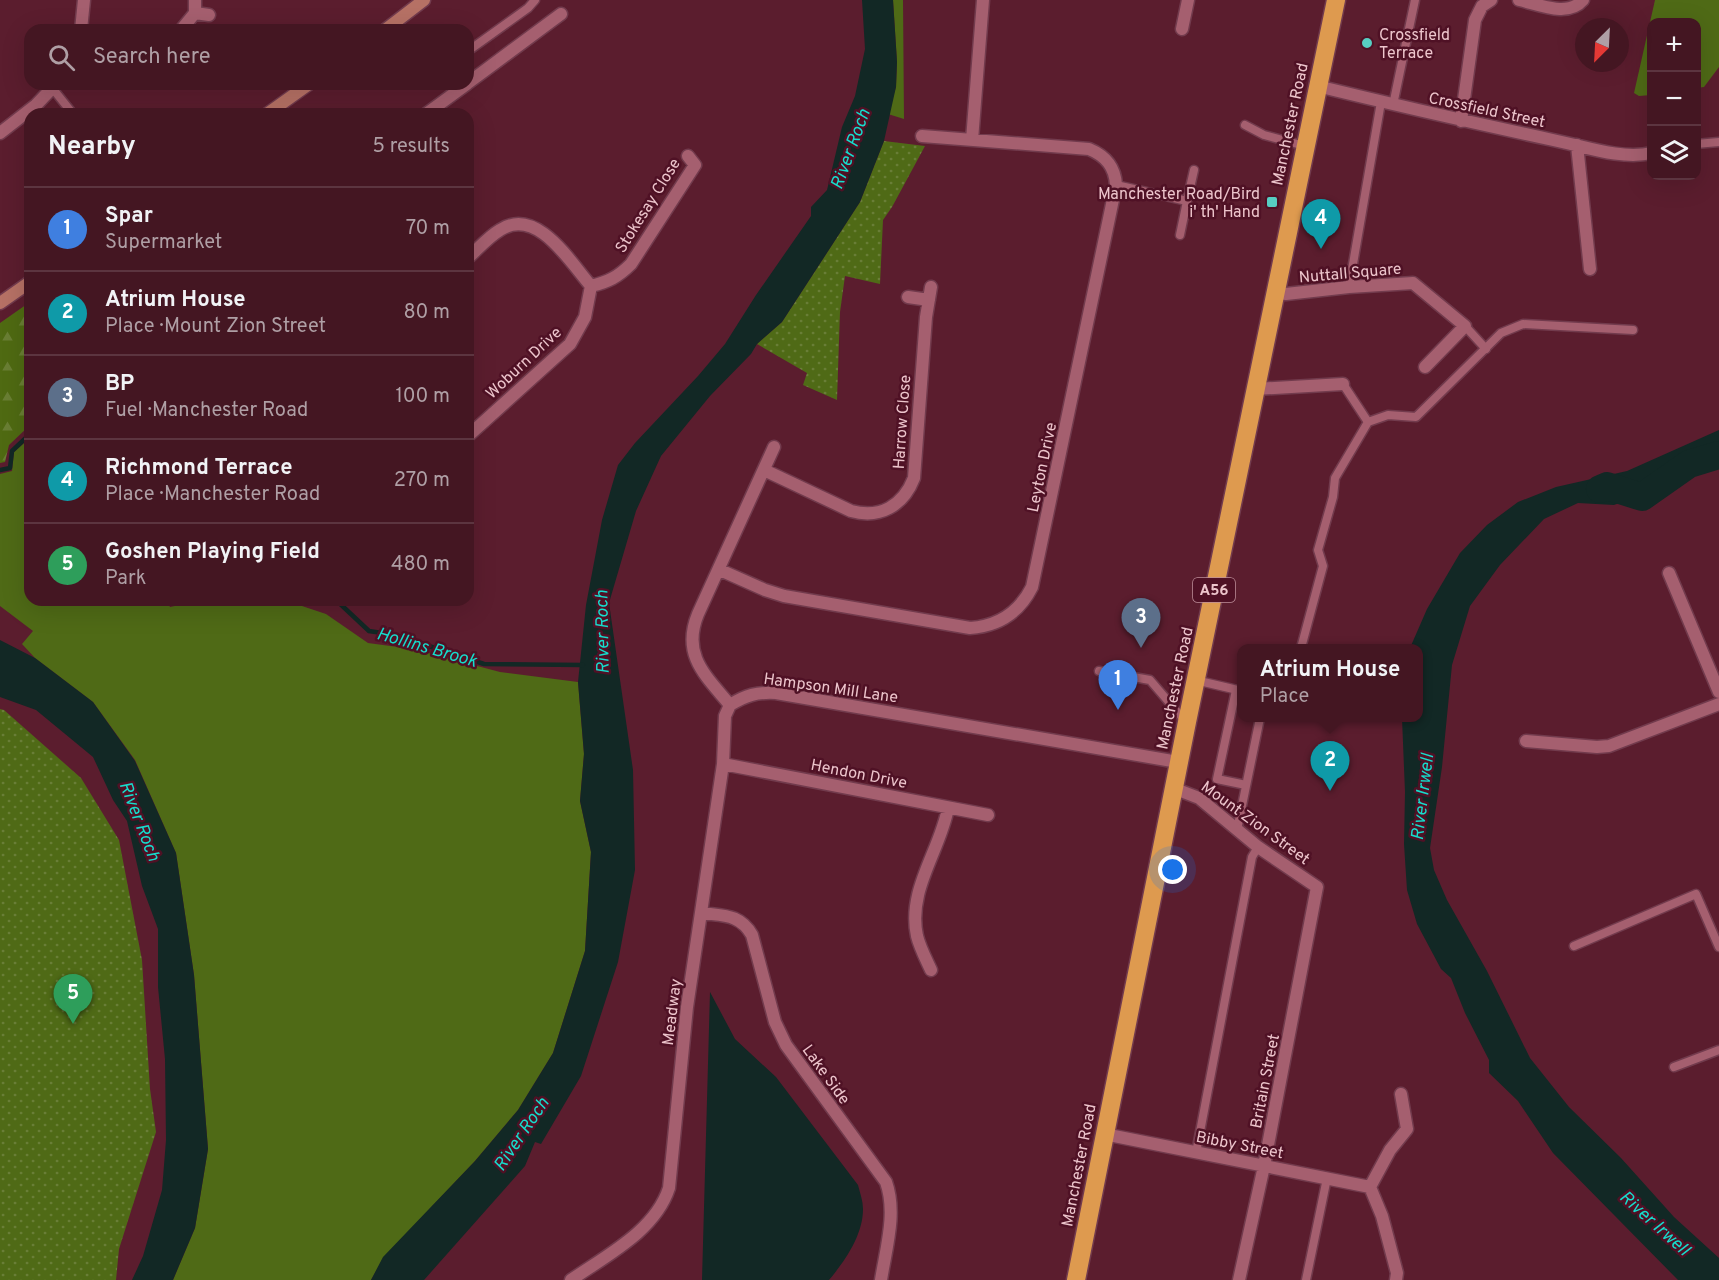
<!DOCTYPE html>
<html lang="en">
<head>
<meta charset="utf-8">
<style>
	body { margin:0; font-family:Overpass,sans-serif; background:#4e232f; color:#f1f3f6 }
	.controls { position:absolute; right:18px; top:18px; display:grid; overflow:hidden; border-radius:12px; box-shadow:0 6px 24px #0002 }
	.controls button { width:54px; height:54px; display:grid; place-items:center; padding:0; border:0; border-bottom:2px solid #5c3540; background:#441622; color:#f1f3f6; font:30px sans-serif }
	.compass { position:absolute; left:1575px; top:18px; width:54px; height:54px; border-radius:50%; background:#441622; box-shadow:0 6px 24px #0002; rotate:204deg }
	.you { position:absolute; left:1173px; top:870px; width:21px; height:21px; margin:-15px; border:4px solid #fff; border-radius:50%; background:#1a73e8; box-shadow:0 0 0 9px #1a73e833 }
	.badge { display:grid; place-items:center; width:39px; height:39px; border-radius:50%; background:#d93025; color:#fff; font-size:20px; font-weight:700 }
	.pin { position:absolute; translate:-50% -50px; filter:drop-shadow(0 2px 3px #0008) }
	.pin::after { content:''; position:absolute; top:32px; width:21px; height:18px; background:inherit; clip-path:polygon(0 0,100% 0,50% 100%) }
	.popup { position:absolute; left:1237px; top:644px; width:186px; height:78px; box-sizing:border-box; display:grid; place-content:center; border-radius:12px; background:#441622; filter:drop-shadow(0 2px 4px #0005); font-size:20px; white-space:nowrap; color:#af9fa5 }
	.popup b { font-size:22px; color:#f1f3f6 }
	.popup::after { content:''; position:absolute; left:50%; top:100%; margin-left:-12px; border:12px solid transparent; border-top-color:#441622 }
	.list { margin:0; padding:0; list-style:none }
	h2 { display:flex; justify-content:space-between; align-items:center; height:78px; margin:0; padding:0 24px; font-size:26px }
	h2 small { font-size:20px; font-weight:400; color:#af9fa5 }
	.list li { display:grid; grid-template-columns:39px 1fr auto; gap:18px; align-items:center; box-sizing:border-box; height:84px; padding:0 24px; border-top:2px solid #5c3540 }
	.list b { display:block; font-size:22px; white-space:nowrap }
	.list p { margin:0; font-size:20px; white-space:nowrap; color:#af9fa5 }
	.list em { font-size:20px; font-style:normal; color:#af9fa5 }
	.icon { flex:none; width:33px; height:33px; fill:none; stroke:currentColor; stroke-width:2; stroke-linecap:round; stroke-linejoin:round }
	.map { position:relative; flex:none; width:1719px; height:1280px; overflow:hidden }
	.search { position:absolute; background:#441622; box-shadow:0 6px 24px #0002; left:24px; top:24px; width:450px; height:66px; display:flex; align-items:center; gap:15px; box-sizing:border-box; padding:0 21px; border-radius:18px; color:#af9fa5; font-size:22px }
	.panel { position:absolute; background:#441622; box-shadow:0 6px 24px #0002; left:24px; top:108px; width:450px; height:498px; border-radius:18px }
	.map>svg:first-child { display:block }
	.grass { fill:#4f6a16 }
	.forest { fill:url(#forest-firs) }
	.park { fill:url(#park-dots) }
	.water { fill:#122825 }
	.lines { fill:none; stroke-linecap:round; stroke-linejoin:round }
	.stream { stroke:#122825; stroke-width:4.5 }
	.river { stroke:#122825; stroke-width:28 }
	.lane-casing { stroke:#723b4d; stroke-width:11 }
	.street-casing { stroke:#723b4d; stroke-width:15 }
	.secondary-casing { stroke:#723b4d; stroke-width:15 }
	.highway-casing { stroke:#723b4d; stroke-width:21 }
	.lane { stroke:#a55f6f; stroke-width:8 }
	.street { stroke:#a55f6f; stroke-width:12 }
	.secondary { stroke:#b67165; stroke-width:12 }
	.highway { stroke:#de9a4f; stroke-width:18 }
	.poi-dot { fill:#57cec2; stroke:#4f1125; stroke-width:2 }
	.labels { text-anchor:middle; stroke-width:5; stroke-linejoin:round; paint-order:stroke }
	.shield { fill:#4f1125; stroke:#be8f9a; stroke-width:1.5 }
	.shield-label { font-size:15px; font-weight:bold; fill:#edc5cc }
	.poi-label { font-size:16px; fill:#edc5cc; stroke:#4f1125; text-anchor:start }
	.street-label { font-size:16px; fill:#edc5cc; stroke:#4f1125 }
	.water-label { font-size:18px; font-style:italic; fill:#16ddcd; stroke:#4f1125 }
</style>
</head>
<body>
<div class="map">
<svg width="1719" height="1280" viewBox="0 0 1719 1280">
	<defs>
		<pattern id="forest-firs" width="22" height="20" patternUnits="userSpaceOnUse" patternTransform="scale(1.5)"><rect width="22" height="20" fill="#4f6a12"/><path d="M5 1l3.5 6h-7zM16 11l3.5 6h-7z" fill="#697e33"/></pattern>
		<pattern id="park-dots" width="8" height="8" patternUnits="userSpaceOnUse" patternTransform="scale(1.5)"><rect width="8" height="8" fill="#4f6a16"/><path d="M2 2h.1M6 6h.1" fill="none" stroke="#697e37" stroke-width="1.8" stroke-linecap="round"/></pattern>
	</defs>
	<rect width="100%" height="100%" fill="#5b1d2e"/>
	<path class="grass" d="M893,0H903L904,119L888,114L896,87L897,62Z
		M1655,0H1719V67L1704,87L1697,88L1696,22H1652L1651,95L1639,96L1634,93Z
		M30,438V600H166L170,607L203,600H284L326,614L368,643L413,649L500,672L578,682L584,754L580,801L591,852L585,951L553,1053L518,1110L475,1161L384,1257L371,1280H173L195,1228L208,1149L194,975L176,853L135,760L93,702L35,658L22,644L33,631L0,606V474L12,471L14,452Z"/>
	<path class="forest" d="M30,302V425L9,445L5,462L0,463V323Z"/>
	<path class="park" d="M884,141L925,146L892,207L883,220L880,284L845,276L840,312L837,400L803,385L807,373L757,344L782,322L860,202Z
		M0,709L4,710L81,778L119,840L142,960L150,1089L156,1132L119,1249L116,1280H0Z"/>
	<path class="water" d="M862,0H893L897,62L896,87L884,141L860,202L782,322L757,344L751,354L710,396L661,456L636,511L609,603L633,770L635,870L618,962L581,1076L541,1144L535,1142L525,1166L424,1280H371L383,1257L475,1161L518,1110L553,1053L585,951L591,852L580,801L584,754L578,682L586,605L602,520L618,465L635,443L698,376L725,344L756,295L811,216V207L827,190L842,127L855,96L865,49Z
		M1719,430V465L1614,505L1578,503L1544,519L1500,565L1470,606L1452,665L1442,767L1430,848L1434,870L1447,900L1487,971L1530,1058L1569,1107L1621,1158L1674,1217L1719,1258V1280H1678L1553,1153L1518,1101L1489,1073V1060L1465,1013L1451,978L1441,969L1417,924L1407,890L1404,844L1405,792L1402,718H1418V648H1410L1427,609L1460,553L1487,525L1518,502L1556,487L1627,471Z
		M0,640L35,658L93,702L135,761L176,853L194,975L208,1149L195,1228L173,1280H132L143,1256L162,1190L166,1140L165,1059L158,987V929L142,886L127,821L113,800L93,757L36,710L0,697Z
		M710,992L735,1039L776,1077L858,1185C860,1193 863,1201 863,1209C863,1235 845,1261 829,1280H702Z"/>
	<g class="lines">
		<path class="stream" d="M0,470L10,468L12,451L30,434
			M336,600L369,631L395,635L484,664L583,665"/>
		<path class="river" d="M1600,489L1607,486L1642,497L1689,464L1719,455"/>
		<defs>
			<path id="lane" d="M468,51L528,8L535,0
				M53,89L73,114
				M1393,105L1415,0
				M1245,125L1264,135L1305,146
				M1696,144L1719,142
				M1116,185L1187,201L1180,235
				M1187,201L1194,170
				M1349,287L1381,102
				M1465,326L1486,349
				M1368,422L1388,415L1416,417L1501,333L1523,324L1633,330
				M1301,648L1323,566L1318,550L1333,497L1335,478L1368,422L1343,384
				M1099,671L1150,680L1186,722
				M1195,680L1242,691
				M1236,690L1217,779L1246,785
				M1237,830L1260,718
				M1574,946L1696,894L1719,947
				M1674,1067L1719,1050
				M1196,1153L1252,857L1258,847
				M1306,1280L1327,1178"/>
			<path id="street" d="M195,0V13L209,15
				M1519,0C1538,4 1568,18 1583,0
				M1182,29L1188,0
				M81,30L84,0
				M181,30L195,13
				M468,83L561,14
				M1317,86C1395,105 1474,123 1553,140C1584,146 1620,160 1652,153
				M426,114L467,84
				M1461,121L1475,20L1482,6L1491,0
				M0,133L36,105L56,84
				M972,140L983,0
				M1577,145L1590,269
				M468,258C478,249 488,237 500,230C537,206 570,262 591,286L585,317L570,344L468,436
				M591,286C608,282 618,277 631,264L695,165L688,156
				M1275,292L1286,294L1349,287L1413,283L1465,326L1425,367
				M908,297L929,300
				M1255,389L1343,384
				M764,470L851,511C880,519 903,506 914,478L926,317L931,287
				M720,570L765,590L784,596L970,628C998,626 1019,613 1032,587L1116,185C1115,167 1106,156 1089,149L922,136
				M1669,573L1719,692
				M730,705C746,695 757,692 776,693L1178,762
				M730,705C706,676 681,655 698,614L774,447
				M1526,741L1597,747L1609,746L1719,704
				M723,764L988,815
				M1173,788L1199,798L1258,847L1317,887L1264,1166L1239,1280
				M702,913C724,916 740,914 752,935L775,1022L786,1045L886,1182C897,1213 886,1248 881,1280
				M931,970C926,959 920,948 917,936C907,890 940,851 948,808
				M1104,1134L1370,1187
				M571,1280C607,1255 655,1231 669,1188L687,1007L723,764L725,716L730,705
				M1396,1280L1397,1273L1382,1216L1370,1187L1390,1150L1407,1129L1401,1094"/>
			<path id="secondary" d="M385,30L424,0
				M267,114L309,84
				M0,303L30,282"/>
			<path id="highway" d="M1076,1280L1187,722L1336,0"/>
		</defs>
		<use href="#lane" class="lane-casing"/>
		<use href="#street" class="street-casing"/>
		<use href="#secondary" class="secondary-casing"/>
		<use href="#highway" class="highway-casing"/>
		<use href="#lane" class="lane"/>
		<use href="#street" class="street"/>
		<use href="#secondary" class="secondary"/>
		<use href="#highway" class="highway"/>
	</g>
	<g class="poi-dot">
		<circle cx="1367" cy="43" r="6"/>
		<rect x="1266" y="196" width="12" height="12" rx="3"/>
	</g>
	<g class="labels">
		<rect class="shield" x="1193" y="578" width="42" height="24" rx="4.5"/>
		<g class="shield-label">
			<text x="1214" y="595">A56</text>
		</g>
		<g class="poi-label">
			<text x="1379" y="40">Crossfield<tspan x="1379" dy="18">Terrace</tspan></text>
			<text x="1260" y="199" text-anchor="end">Manchester Road/Bird<tspan x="1260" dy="18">i' th' Hand</tspan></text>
		</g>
		<g class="street-label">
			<text transform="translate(1487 109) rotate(12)" y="6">Crossfield Street</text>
			<text transform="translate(1289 124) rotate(-78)" y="6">Manchester Road</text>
			<text transform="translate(647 205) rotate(-58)" y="6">Stokesay Close</text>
			<text transform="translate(1350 272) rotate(-5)" y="6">Nuttall Square</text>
			<text transform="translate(523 362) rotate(-43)" y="6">Woburn Drive</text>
			<text transform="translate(901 422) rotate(-86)" y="6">Harrow Close</text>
			<text transform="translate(1041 467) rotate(-78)" y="6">Leyton Drive</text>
			<text transform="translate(831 687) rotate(8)" y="6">Hampson Mill Lane</text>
			<text transform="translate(1174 688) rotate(-78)" y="6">Manchester Road</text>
			<text transform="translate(859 773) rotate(11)" y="6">Hendon Drive</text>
			<text transform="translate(1256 822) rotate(36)" y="6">Mount Zion Street</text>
			<text transform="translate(671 1012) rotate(-83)" y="6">Meadway</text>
			<text transform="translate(827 1074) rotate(54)" y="6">Lake Side</text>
			<text transform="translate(1264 1081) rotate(-79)" y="6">Britain Street</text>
			<text transform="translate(1240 1144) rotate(11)" y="6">Bibby Street</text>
			<text transform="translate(1078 1165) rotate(-79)" y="6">Manchester Road</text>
		</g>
		<g class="water-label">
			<text transform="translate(850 149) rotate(-70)" y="6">River Roch</text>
			<text transform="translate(602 632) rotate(-91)" y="6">River Roch</text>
			<text transform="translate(427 647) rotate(16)" y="6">Hollins Brook</text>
			<text transform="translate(1422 797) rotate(-83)" y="6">River Irwell</text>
			<text transform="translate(140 821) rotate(69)" y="6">River Roch</text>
			<text transform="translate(521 1134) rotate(-56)" y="6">River Roch</text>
			<text transform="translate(1655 1223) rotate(42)" y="6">River Irwell</text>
		</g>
	</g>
</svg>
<div class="controls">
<button>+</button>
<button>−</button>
<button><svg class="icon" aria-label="layers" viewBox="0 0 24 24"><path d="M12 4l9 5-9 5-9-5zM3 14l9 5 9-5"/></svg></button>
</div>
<svg class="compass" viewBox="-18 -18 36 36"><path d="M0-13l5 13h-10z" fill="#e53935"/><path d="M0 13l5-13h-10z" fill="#af9fa5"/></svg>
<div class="you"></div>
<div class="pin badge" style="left:1118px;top:710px;background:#3f7fe0">1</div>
<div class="pin badge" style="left:1330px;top:791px;background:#0f9aa8">2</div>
<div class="popup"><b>Atrium House</b>Place</div>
<div class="pin badge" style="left:1141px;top:648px;background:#5c6f8a">3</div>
<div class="pin badge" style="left:1321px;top:249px;background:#0f9aa8">4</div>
<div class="pin badge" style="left:73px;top:1024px;background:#2e9e5b">5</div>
<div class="search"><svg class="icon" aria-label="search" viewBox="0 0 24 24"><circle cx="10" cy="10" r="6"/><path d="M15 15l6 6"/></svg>Search here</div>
<section class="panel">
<h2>Nearby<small>5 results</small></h2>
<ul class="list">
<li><span class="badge" style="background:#3f7fe0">1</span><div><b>Spar</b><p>Supermarket</p></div><em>70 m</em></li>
<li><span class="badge" style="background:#0f9aa8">2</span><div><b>Atrium House</b><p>Place · Mount Zion Street</p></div><em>80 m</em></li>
<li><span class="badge" style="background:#5c6f8a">3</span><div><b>BP</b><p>Fuel · Manchester Road</p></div><em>100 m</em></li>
<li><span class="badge" style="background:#0f9aa8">4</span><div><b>Richmond Terrace</b><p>Place · Manchester Road</p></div><em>270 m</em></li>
<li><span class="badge" style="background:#2e9e5b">5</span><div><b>Goshen Playing Field</b><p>Park</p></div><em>480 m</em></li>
</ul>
</section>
</div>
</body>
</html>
